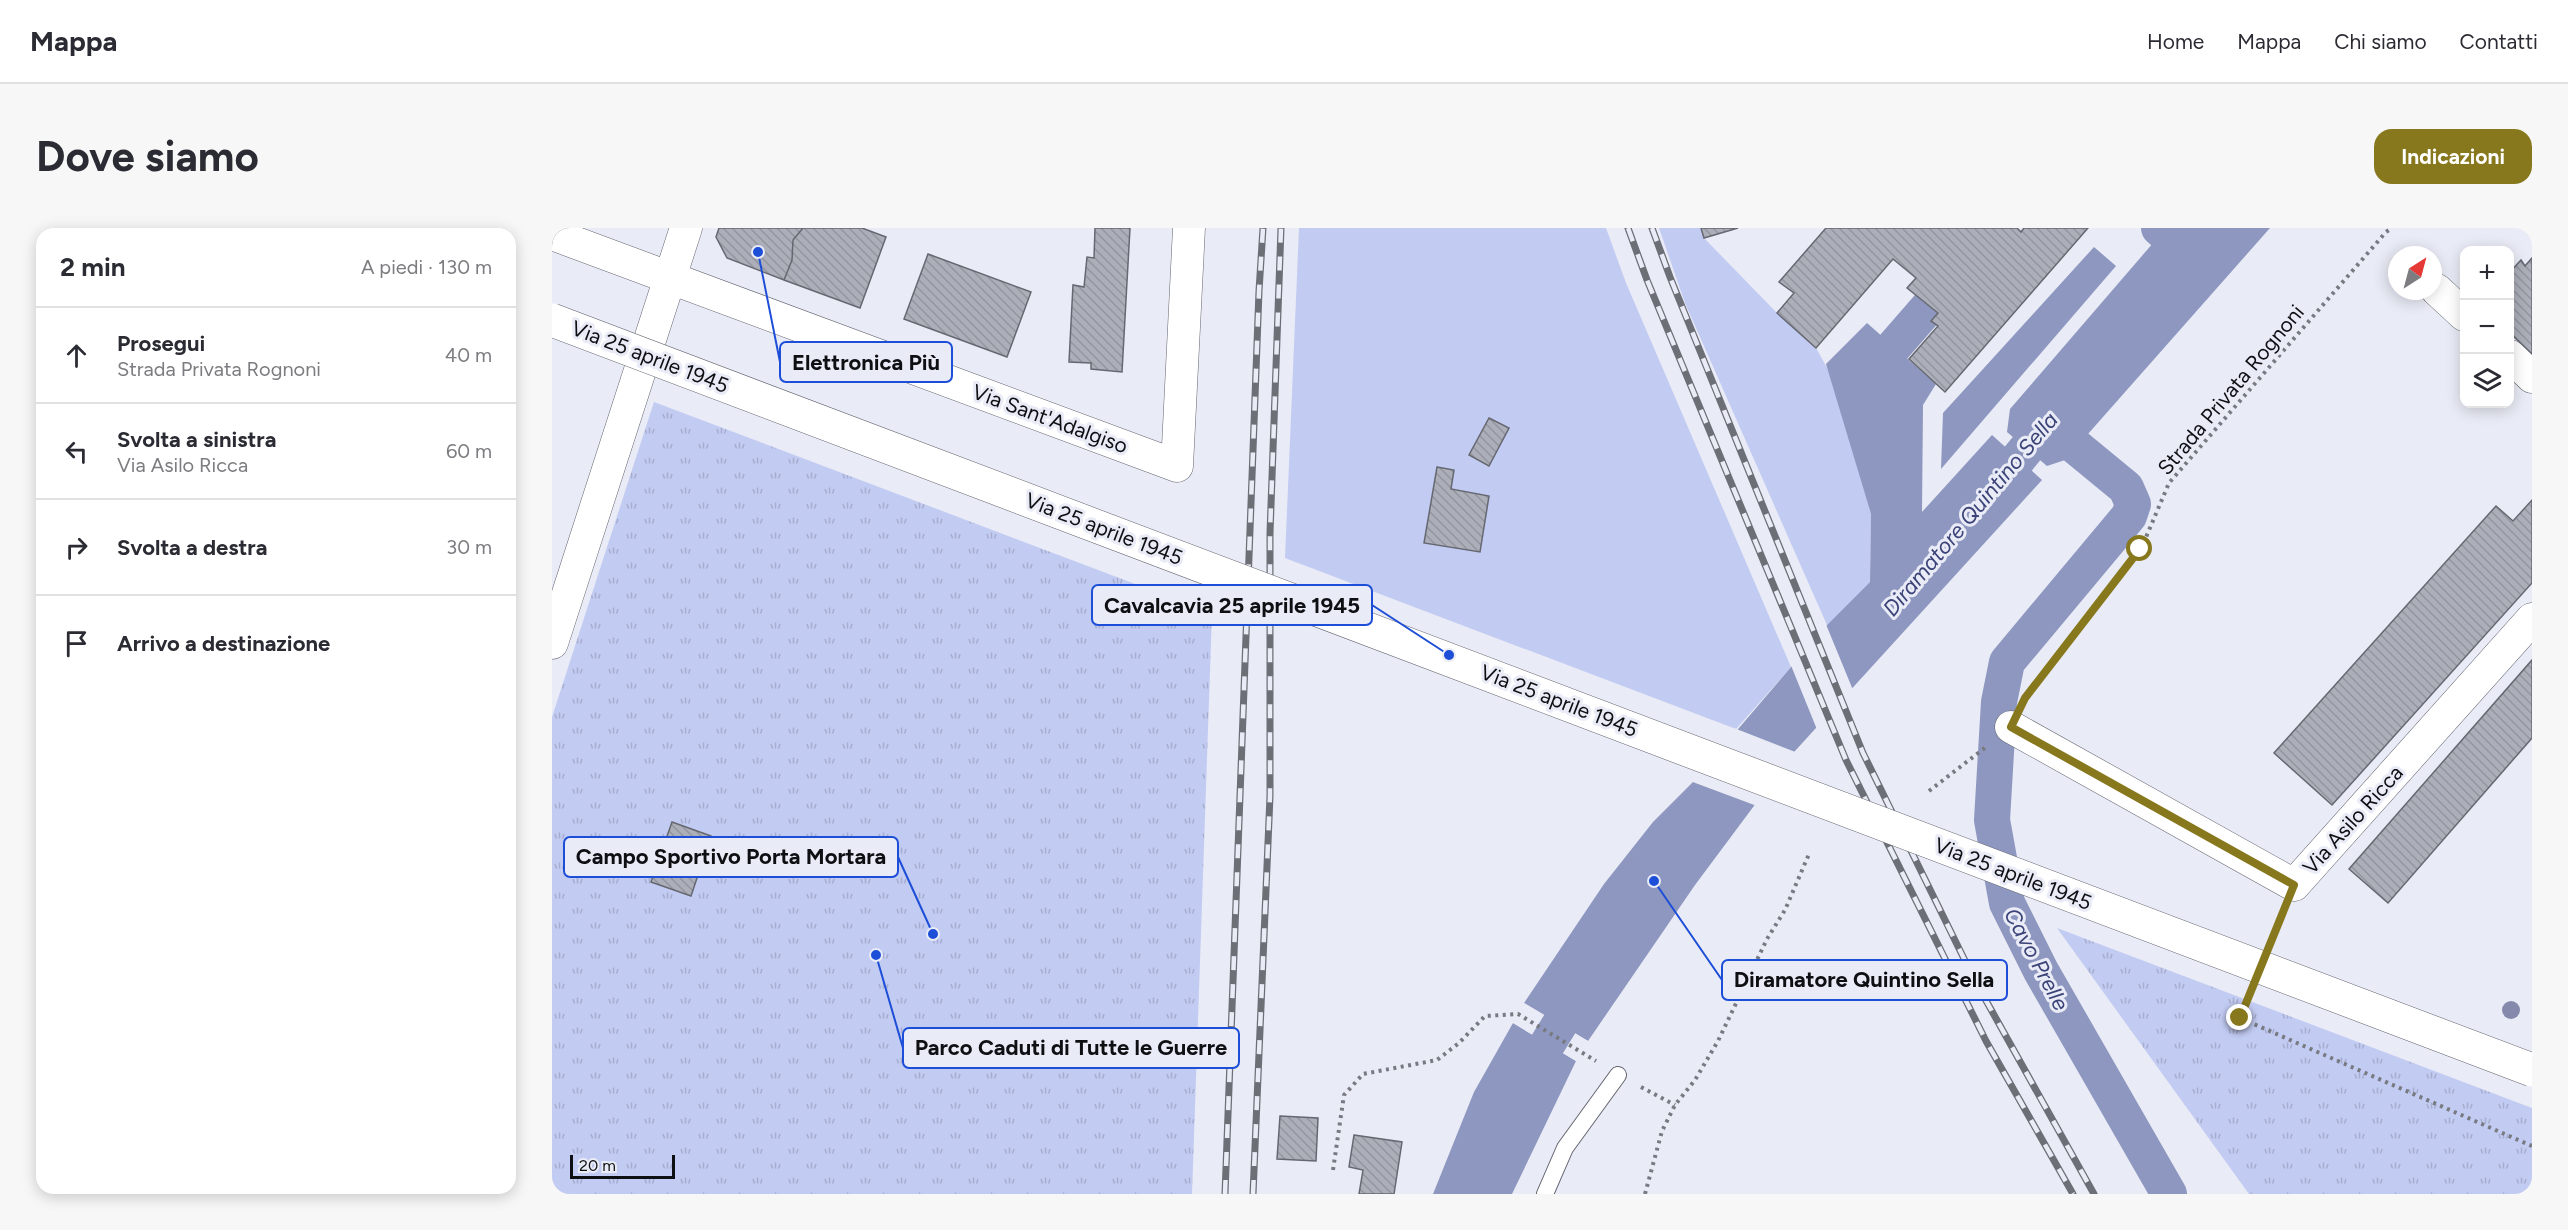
<!DOCTYPE html>
<html lang="it">
<head>
<meta charset="utf-8">
<style>
	body { margin:0; font-family:Figtree,sans-serif; background:#f7f7f7; color:#2b2b33 }
	.controls { position:absolute; right:18px; top:18px; display:grid; overflow:hidden; border-radius:12px; box-shadow:0 3px 15px #0003 }
	.controls button { width:54px; height:54px; display:grid; place-items:center; padding:0; border:0; border-bottom:2px solid #e1e1e2; background:#fff; color:#2b2b33; font:30px sans-serif }
	.compass { position:absolute; left:1836px; top:18px; width:54px; height:54px; border-radius:50%; background:#fff; box-shadow:0 3px 15px #0003; rotate:36deg }
	.scale { position:absolute; left:18px; bottom:15px; width:105px; box-sizing:border-box; padding-left:6px; border:3px solid #0e0f13; border-top:0; font-size:16px; line-height:21px; white-space:nowrap; color:#0e0f13; -webkit-text-stroke:4px #e9ebf6; paint-order:stroke }
	.stop { position:absolute; width:18px; height:18px; margin:-14px; border:4px solid #88781d; border-radius:50%; background:#fff }
	.stop.end { background:#88781d; border-color:#fff; box-shadow:0 2px 6px #0008 }
	.list { margin:0; padding:0; list-style:none }
	h2 { display:flex; justify-content:space-between; align-items:center; height:78px; margin:0; padding:0 24px; font-size:26px }
	h2 small { font-size:20px; font-weight:400; color:#7c7c81 }
	.list li { display:grid; grid-template-columns:39px 1fr auto; gap:18px; align-items:center; box-sizing:border-box; height:96px; padding:0 24px; border-top:2px solid #e1e1e2 }
	.list b { display:block; font-size:22px; white-space:nowrap }
	.list p { margin:0; font-size:20px; white-space:nowrap; color:#7c7c81 }
	.list em { font-size:20px; font-style:normal; color:#7c7c81 }
	.icon { flex:none; width:33px; height:33px; fill:none; stroke:currentColor; stroke-width:2; stroke-linecap:round; stroke-linejoin:round }
	.map { position:relative; flex:none; width:1980px; height:966px; overflow:hidden; border-radius:18px }
	header { display:flex; align-items:center; gap:36px; box-sizing:border-box; height:84px; padding:0 30px; background:#fff; border-bottom:2px solid #e1e1e2 }
	header strong { font-size:28px }
	nav { display:flex; gap:33px; margin-inline-start:auto; font-size:21px }
	.intro { display:flex; align-items:center; justify-content:space-between; box-sizing:border-box; height:144px; padding:0 36px }
	h1 { margin:0; font-size:42px }
	.button { padding:15px 27px; border-radius:18px; background:#88781d; color:#fff; font-size:21px; font-weight:700 }
	main { display:flex; gap:36px; padding:0 36px }
	aside { flex:1; background:#fff; border-radius:18px; box-shadow:0 3px 15px #0003 }
	.map>svg:first-child { display:block }
	.grass { fill:#c2cbf2 }
	.park { fill:url(#park-tufts) }
	.water { fill:#8e97bf }
	.pier { fill:#e9ebf6 }
	.lines { fill:none; stroke-linecap:round; stroke-linejoin:round }
	.canal { stroke:#8e97bf; stroke-width:36 }
	.building { fill:url(#building-back-hatch); stroke:#666871; stroke-width:1.5 }
	.lane-casing { stroke:#63656f; stroke-width:18 }
	.street-casing { stroke:#63656f; stroke-width:33 }
	.path { stroke:#787a81; stroke-width:4; stroke-dasharray:3 4.5; stroke-linecap:butt }
	.lane { stroke:#fff; stroke-width:16 }
	.street { stroke:#fff; stroke-width:32 }
	.rail-casing { stroke:#6d6f76; stroke-width:7 }
	.rail { stroke:#e9ebf6; stroke-width:4.5; stroke-dasharray:14; stroke-linecap:butt }
	.secondary-bridge-casing { stroke:#63656f; stroke-width:34; stroke-linecap:butt }
	.secondary-bridge { stroke:#fff; stroke-width:33 }
	.tree { fill:#858aac }
	.route { stroke:#88781d; stroke-width:8 }
	.labels { text-anchor:middle; stroke-width:6; stroke-linejoin:round; paint-order:stroke }
	.street-label { font-size:21px; fill:#0e0f13; stroke:#e9ebf6 }
	.water-label { font-size:22px; font-style:italic; fill:#3b4378; stroke:#e9ebf6 }
	.leader { fill:none; stroke:#1d4ed8; stroke-width:2 }
	.callout-dot { fill:#1d4ed8; stroke:#e9ebf6; stroke-width:2 }
	.callout { fill:#e9ebf6; stroke:#1d4ed8; stroke-width:2 }
	.callout-label { font-size:22px; text-anchor:middle; font-weight:bold; fill:#0e0f13 }
</style>
</head>
<body>
<header>
<strong>Mappa</strong>
<nav><a>Home</a><a>Mappa</a><a>Chi siamo</a><a>Contatti</a></nav>
</header>
<div class="intro"><h1>Dove siamo</h1><a class="button">Indicazioni</a></div>
<main>
<aside>
<h2>2 min<small>A piedi · 130 m</small></h2>
<ul class="list">
<li><svg class="icon" aria-label="ahead" viewBox="0 0 24 24"><path d="M12 20V5M6 11l6-6 6 6"/></svg><div><b>Prosegui</b><p>Strada Privata Rognoni</p></div><em>40 m</em></li>
<li><svg class="icon" aria-label="left" viewBox="0 0 24 24"><path d="M17 20v-9H6M10 6l-5 5 5 5"/></svg><div><b>Svolta a sinistra</b><p>Via Asilo Ricca</p></div><em>60 m</em></li>
<li><svg class="icon" aria-label="right" viewBox="0 0 24 24"><path d="M7 20v-9h11M14 6l5 5-5 5"/></svg><div><b>Svolta a destra</b></div><em>30 m</em></li>
<li><svg class="icon" aria-label="arrive" viewBox="0 0 24 24"><path d="M6 21V4h12l-3 4 3 4H6"/></svg><div><b>Arrivo a destinazione</b></div></li>
</ul>
</aside>
<div class="map">
<svg width="1980" height="966" viewBox="0 0 1980 966">
	<defs>
		<pattern id="park-tufts" width="24" height="20" patternUnits="userSpaceOnUse" patternTransform="scale(1.5)"><rect width="24" height="20" fill="#c2cbf2"/><path d="M3 7l-1-3M5 7V3M7 7l1-3M15 17l-1-3M17 17v-4M19 17l1-3" fill="none" stroke="#a6adcf"/></pattern>
		<pattern id="building-back-hatch" width="6" height="6" patternUnits="userSpaceOnUse" patternTransform="scale(1.5)"><rect width="6" height="6" fill="#acafb9"/><path d="M-1 5l2 2M0 0l6 6M5-1l2 2" fill="none" stroke="#93959e"/></pattern>
	</defs>
	<rect width="100%" height="100%" fill="#e9ebf6"/>
	<path class="grass" d="M747,0H1054L1074,55L1239,439L1184,501L733,330Z
		M1107,0H1149L1152,10L1225,85L1264,120L1278,145L1319,286L1318,354L1275,397L1133,75Z"/>
	<path class="park" d="M102,174L660,385L640,966H0V489Z
		M1505,700L1980,880V966H1697Z"/>
	<path class="water" d="M1614,0H1718L1513,232L1495,238L1455,204L1458,181Z
		M1542,19L1564,38L1389,241L1391,185Z
		M1315,95L1384,156L1371,177L1370,284L1440,207L1490,252L1243,523L1143,657L1036,813L972,775L1052,656L1101,594L1140,555L1275,397L1318,354L1319,286L1274,136Z
		M961,795L1024,833L960,966H881L922,864Z"/>
	<path class="pier" d="M1273,394L1301,462L1266,504L1238,435Z
		M1182,500L1246,525L1205,578L1138,553Z
		M972,775L1036,813L1034,816L971,778Z
		M962,792L1026,830L1024,833L961,795Z"/>
	<g class="lines">
		<path class="canal" d="M1607,0L1641,30
			M1322,165L1338,123L1445,0
			M1495,195L1574,260L1581,276L1577,288L1455,434L1447,474L1440,592L1455,675L1489,743L1617,966
			M1435,269L1506,182
			M969,859L1033,755"/>
	</g>
	<path class="building" d="M167,0H251L241,12L240,32L232,52L175,30L164,9Z
		M251,0H310L334,9L308,80L232,52L240,32L241,12Z
		M543,0H578L570,144L539,141V135L517,134L521,57L532,59L535,29L542,30Z
		M1149,0H1186L1152,10Z
		M1274,0H1465L1469,4L1472,0H1536L1393,164L1357,131L1386,98L1379,93L1386,85L1355,60L1364,50L1341,31L1264,120L1225,85L1242,65L1227,54Z
		M376,26L479,64L455,129L352,91Z
		M1980,30V126L1958,105V44L1969,32L1973,38Z
		M937,190L957,200L937,238L917,227Z
		M885,239L902,242L899,261L937,268L928,324L872,315Z
		M1980,272V355L1780,577L1722,525L1944,278L1961,293Z
		M1980,432V510L1836,675L1797,641Z
		M120,594L159,608L139,668L99,654Z
		M728,888L766,890L764,933L725,931Z
		M802,907L850,914L842,966H807L811,942L797,939Z"/>
	<g class="lines">
		<defs>
			<path id="lane" d="M993,966L1013,920L1066,847"/>
			<path id="street" d="M0,6L625,238L637,0
				M1885,62L1912,87
				M1958,128L1980,149
				M0,415L134,0
				M1459,499L1742,657L1980,391"/>
		</defs>
		<use href="#lane" class="lane-casing"/>
		<use href="#street" class="street-casing"/>
		<path class="path" d="M1473,470L1589,321L1617,255L1834,4L1840,0
			M1377,563L1434,519
			M1722,707L1730,687
			M1696,770L1688,790L1980,918
			M1089,859L1123,877
			M781,942L792,867L811,846L885,832L907,815L933,788L966,786L1044,833
			M1093,966L1110,903L1123,877L1143,852L1166,813L1215,711L1233,682L1257,626"/>
		<use href="#lane" class="lane"/>
		<use href="#street" class="street"/>
		<defs>
			<path id="rail" d="M1076,0L1095,52L1294,532L1434,813L1521,966
				M1100,0L1118,49L1311,525L1422,751L1542,966
				M673,966L707,63L711,0
				M701,966L718,568V305L729,0"/>
		</defs>
		<use href="#rail" class="rail-casing"/>
		<use href="#rail" class="rail"/>
		<defs>
			<path id="secondary-bridge" d="M0,92L1980,842"/>
		</defs>
		<use href="#secondary-bridge" class="secondary-bridge-casing"/>
		<use href="#secondary-bridge" class="secondary-bridge"/>
	</g>
	<circle class="tree" cx="1959" cy="782" r="9"/>
	<g class="lines">
		<path class="route" d="M1588,321L1473,470L1459,499L1742,657L1688,790"/>
	</g>
	<g class="labels">
		<g class="street-label">
			<text transform="translate(98 129) rotate(21)" y="7">Via 25 aprile 1945</text>
			<text transform="translate(1679 162) rotate(-50)" y="7">Strada Privata Rognoni</text>
			<text transform="translate(498 191) rotate(20)" y="7">Via Sant'Adalgiso</text>
			<text transform="translate(552 301) rotate(21)" y="7">Via 25 aprile 1945</text>
			<text transform="translate(1007 473) rotate(21)" y="7">Via 25 aprile 1945</text>
			<text transform="translate(1801 592) rotate(-48)" y="7">Via Asilo Ricca</text>
			<text transform="translate(1461 646) rotate(21)" y="7">Via 25 aprile 1945</text>
		</g>
		<g class="water-label">
			<text transform="translate(1418 286) rotate(-50)" y="8">Diramatore Quintino Sella</text>
			<text transform="translate(1485 731) rotate(62)" y="8">Cavo Prelle</text>
		</g>
	</g>
	<path class="leader" d="M206 24L228 134M897 427L820 377M381 706L346 629M1102 653L1170 752M324 727L351 820"/>
	<g class="callout-dot">
		<circle cx="206" cy="24" r="6"/>
		<circle cx="897" cy="427" r="6"/>
		<circle cx="381" cy="706" r="6"/>
		<circle cx="1102" cy="653" r="6"/>
		<circle cx="324" cy="727" r="6"/>
	</g>
	<g class="callout">
		<rect x="228" y="114" width="172" height="40" rx="6"/>
		<rect x="540" y="357" width="280" height="40" rx="6"/>
		<rect x="12" y="609" width="334" height="40" rx="6"/>
		<rect x="1170" y="732" width="285" height="40" rx="6"/>
		<rect x="351" y="800" width="336" height="40" rx="6"/>
	</g>
	<g class="callout-label">
		<text x="314" y="142">Elettronica Più</text>
		<text x="680" y="385">Cavalcavia 25 aprile 1945</text>
		<text x="179" y="636">Campo Sportivo Porta Mortara</text>
		<text x="1312" y="759">Diramatore Quintino Sella</text>
		<text x="519" y="827">Parco Caduti di Tutte le Guerre</text>
	</g>
</svg>
<div class="controls">
<button>+</button>
<button>−</button>
<button><svg class="icon" aria-label="layers" viewBox="0 0 24 24"><path d="M12 4l9 5-9 5-9-5zM3 14l9 5 9-5"/></svg></button>
</div>
<svg class="compass" viewBox="-18 -18 36 36"><path d="M0-13l5 13h-10z" fill="#e53935"/><path d="M0 13l5-13h-10z" fill="#7c7c81"/></svg>
<div class="scale">20 m</div>
<div class="stop" style="left:1588px;top:321px"></div>
<div class="stop end" style="left:1688px;top:790px"></div>
</div>
</main>
</body>
</html>
